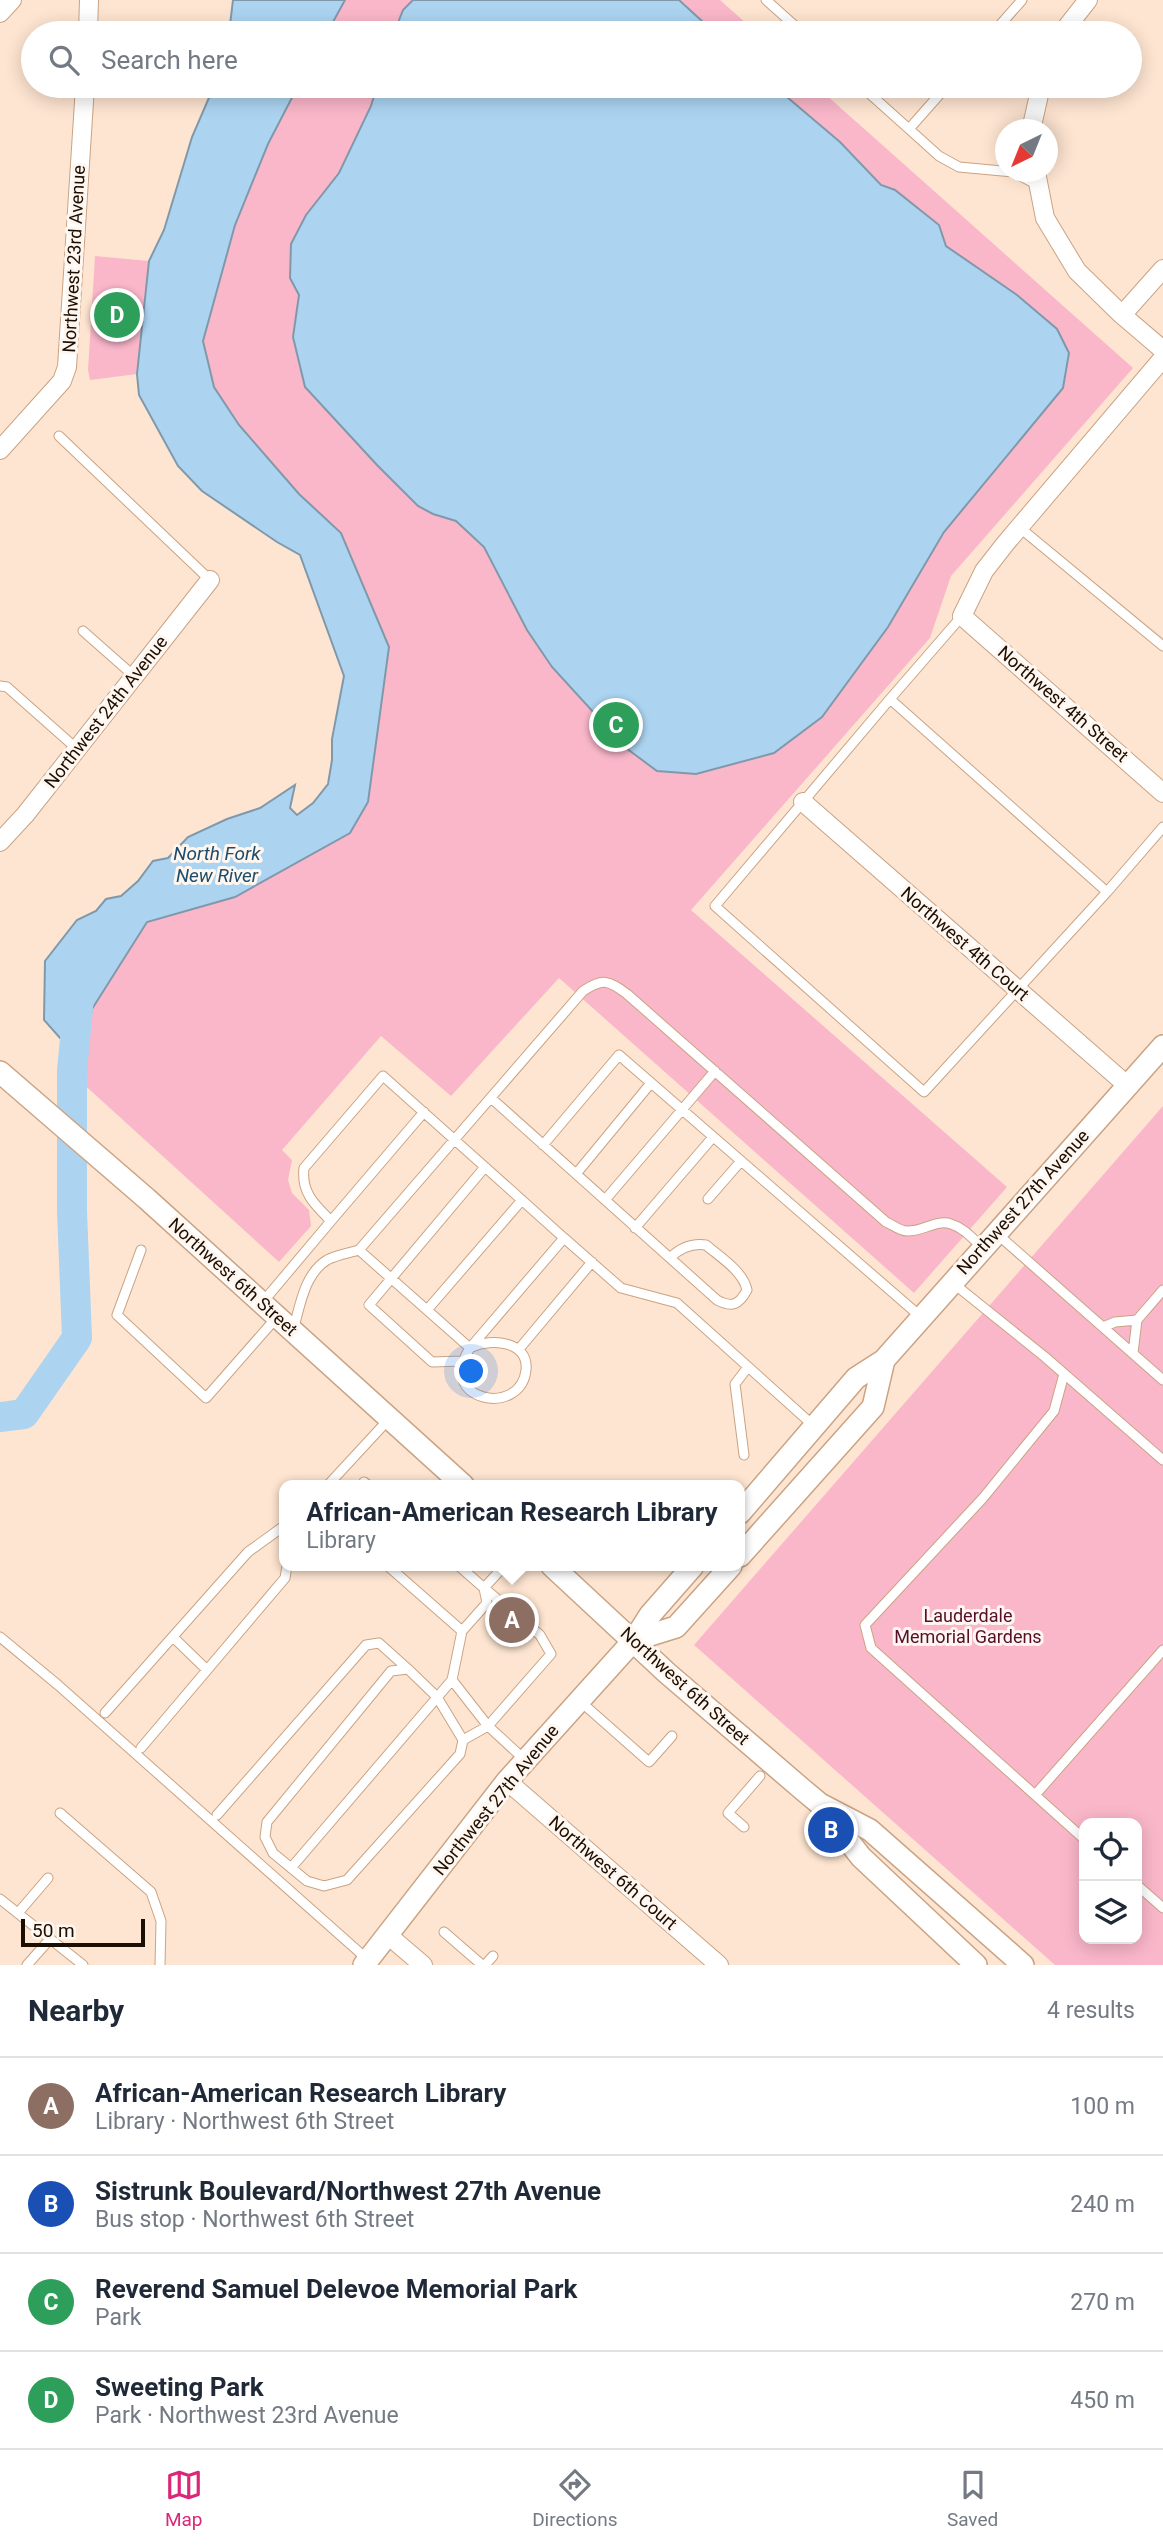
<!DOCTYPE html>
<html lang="en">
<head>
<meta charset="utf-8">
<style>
	body { margin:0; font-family:Roboto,sans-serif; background:#f6f6f7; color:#1f2937 }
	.controls { position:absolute; right:21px; bottom:21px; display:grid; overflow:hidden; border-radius:14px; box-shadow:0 4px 18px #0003 }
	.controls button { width:63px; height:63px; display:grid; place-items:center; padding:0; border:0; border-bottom:2px solid #e0e1e3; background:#fff; color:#1f2937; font:35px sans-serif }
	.compass { position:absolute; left:995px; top:119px; width:63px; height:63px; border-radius:50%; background:#fff; box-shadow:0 4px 18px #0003; rotate:223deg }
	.scale { position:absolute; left:21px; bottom:18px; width:124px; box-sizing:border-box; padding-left:7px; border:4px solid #1b0e03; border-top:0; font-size:19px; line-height:24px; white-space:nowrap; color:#1b0e03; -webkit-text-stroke:5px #fef6ef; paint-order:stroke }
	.you { position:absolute; left:472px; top:1372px; width:24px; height:24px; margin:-18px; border:5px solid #fff; border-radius:50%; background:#1a73e8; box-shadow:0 0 0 10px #1a73e833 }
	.badge { display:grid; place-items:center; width:46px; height:46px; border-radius:50%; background:#db2777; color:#fff; font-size:23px; font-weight:700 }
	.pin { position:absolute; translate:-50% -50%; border:4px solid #fff; box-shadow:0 2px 7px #0006 }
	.popup { position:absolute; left:279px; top:1480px; width:466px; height:91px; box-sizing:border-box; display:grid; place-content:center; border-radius:14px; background:#fff; filter:drop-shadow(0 2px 5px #0005); font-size:23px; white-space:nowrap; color:#747a83 }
	.popup b { font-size:26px; color:#1f2937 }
	.popup::after { content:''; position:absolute; left:50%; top:100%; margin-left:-14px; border:14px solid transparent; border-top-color:#fff }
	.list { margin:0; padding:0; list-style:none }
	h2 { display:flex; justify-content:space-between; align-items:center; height:91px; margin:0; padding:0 28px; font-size:30px }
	h2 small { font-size:23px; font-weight:400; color:#747a83 }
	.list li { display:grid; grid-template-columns:46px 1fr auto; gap:21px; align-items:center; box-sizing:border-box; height:98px; padding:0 28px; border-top:2px solid #e0e1e3 }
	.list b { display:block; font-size:26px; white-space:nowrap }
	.list p { margin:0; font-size:23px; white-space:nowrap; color:#747a83 }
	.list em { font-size:23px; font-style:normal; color:#747a83 }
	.icon { flex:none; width:38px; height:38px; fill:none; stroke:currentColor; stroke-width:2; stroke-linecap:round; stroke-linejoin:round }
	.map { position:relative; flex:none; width:1163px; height:1965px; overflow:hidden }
	.search { position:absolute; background:#fff; box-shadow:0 4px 18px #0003; left:21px; right:21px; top:21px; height:77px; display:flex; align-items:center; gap:18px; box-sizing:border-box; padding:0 24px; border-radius:38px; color:#747a83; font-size:26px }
	.sheet { height:483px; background:#fff }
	nav { display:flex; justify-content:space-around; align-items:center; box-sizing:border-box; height:98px; border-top:2px solid #e0e1e3; background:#fff; font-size:19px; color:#747a83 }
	nav a { display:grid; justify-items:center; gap:4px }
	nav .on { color:#db2777 }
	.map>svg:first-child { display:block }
	.green { fill:#fab7ca; fill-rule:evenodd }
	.water { fill:#acd4f1; stroke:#8099aa; stroke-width:2 }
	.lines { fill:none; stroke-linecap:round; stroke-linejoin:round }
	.river { stroke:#acd4f1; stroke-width:30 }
	.service-casing { stroke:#caa383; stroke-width:11 }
	.minor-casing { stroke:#caa383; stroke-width:20 }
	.tertiary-casing { stroke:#caa383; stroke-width:24 }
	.service { stroke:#fff; stroke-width:9 }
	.minor { stroke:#fff; stroke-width:18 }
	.tertiary { stroke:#fff; stroke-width:21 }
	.labels { text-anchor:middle; stroke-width:6; stroke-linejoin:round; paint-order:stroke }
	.street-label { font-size:18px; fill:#1b0e03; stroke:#fef6ef }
	.park-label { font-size:18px; fill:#560e2d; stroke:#fef6ef }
	.water-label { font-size:19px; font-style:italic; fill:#1e4c6a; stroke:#fef6ef }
</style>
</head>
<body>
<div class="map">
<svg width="1163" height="1965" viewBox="0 0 1163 1965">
	<rect width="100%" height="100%" fill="#fee5d1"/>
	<path class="green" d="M345,0H720L757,33H327Z
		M298,86H816L1133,368L951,576L930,638L691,910L1007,1187L914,1293L559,978L451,1096L381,1036L282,1150L292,1160L288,1180L292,1193L309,1210L311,1226L279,1262L79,1080L92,1009L147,922L235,897L350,833L341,533L299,494L239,425L214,387L203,341L235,225L268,144Z
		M95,256L149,261L137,374L90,380L88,370Z
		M1163,1106V1965H1055L694,1645ZM1084,1823H1137V1939H1084Z"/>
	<path class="water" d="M233,0H345L327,33H229Z
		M413,0H679L715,33H394L403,10Z
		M214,86H298L268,144L235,225L203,341L214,387L239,425L299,494L341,533L389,647L368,802L350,833L235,897L147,922L92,1009L87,1036L60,1038L44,1020L45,961L77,920L96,911L106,899L121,896L138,881L153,861L168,858L188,837L227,819L260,808L295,785L290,808L297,815L313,803L328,784L332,760V739L344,676L300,555L277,542L202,491L178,466L139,395L137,374L149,261L164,230L192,137Z
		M377,86H774L840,142L881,185L895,190L939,225L946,246L1017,295L1057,329L1069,353L1063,388L944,532L888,627L822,717L774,753L696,774L657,771L626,748L552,667L527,630L484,547L456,521L433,514L418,506L377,465L305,387L293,337L299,295L290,278L291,244L306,215L339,173L371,106Z"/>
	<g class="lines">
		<path class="river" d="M0,1417L24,1414L77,1338L72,1211V1071L79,997"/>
		<defs>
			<path id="service" d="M766,0L803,33
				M993,33L1022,0
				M861,86L909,129L947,86
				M909,129L939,156L959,167L1013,172L1038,185
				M59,436L210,580
				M1019,527L1163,646
				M83,631L134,676
				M0,686L7,687L77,749
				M890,699L1107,892L924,1092L715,906Z
				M890,699L962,616
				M1107,892L1163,827
				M491,1098L717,1300C732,1308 739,1305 747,1290C743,1271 720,1257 706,1245C691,1243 680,1248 670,1258
				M424,1112L331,1221C315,1205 301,1193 304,1168L383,1076C417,1106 451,1137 485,1167
				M543,1145L619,1055L921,1317
				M576,1174L651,1083
				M708,1199L741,1161
				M605,1200L715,1071
				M635,1228L713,1137
				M996,1233L1163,1380
				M564,1238L621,1288L677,1303L815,1427
				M141,1250L117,1315L206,1398L277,1317
				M359,1250L470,1348C435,1401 521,1418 526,1370C529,1341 491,1338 472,1347
				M953,1283L1045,1357L1163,1460
				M262,1303L331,1221
				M427,1310L522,1200
				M1103,1327L1115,1322L1137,1320L1163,1290
				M293,1330C300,1307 304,1274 327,1260C336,1255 349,1253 359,1250L583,991C603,978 608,980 627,994L886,1222C893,1225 900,1231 907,1231C922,1232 936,1219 951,1224C964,1228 973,1239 983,1248
				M519,1349L592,1262
				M1133,1353L1137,1320
				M462,1361L432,1362L369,1305L485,1167L564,1238L470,1348
				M1064,1374L1054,1411L983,1498L865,1625L871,1648L1084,1839
				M744,1455L735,1384L748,1367
				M364,1482L368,1485
				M328,1485L389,1419
				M388,1566L462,1631
				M459,1566L484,1588L504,1566
				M484,1588L487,1603L462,1631L452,1680L488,1726L525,1760
				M0,1637L58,1685L367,1959
				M174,1638L207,1670
				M581,1702L649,1762L672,1736
				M105,1713L248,1552L284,1526
				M463,1740L437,1697L408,1669L391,1671L267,1822L265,1837L273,1853L307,1881L324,1886L347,1880L460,1754L463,1740L488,1726L551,1654L540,1635L484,1588
				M141,1748L285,1578L287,1566
				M1035,1795L1163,1650
				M60,1813L151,1892L161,1921L160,1965
				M217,1815L366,1645L379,1643L408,1669
				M744,1827L728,1813L760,1776
				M291,1868L452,1680
				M1137,1885L1163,1908
				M0,1899L83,1965
				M18,1913L48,1878
				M444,1932L482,1965
				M27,1965L50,1939
				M485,1965L493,1956"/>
			<path id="minor" d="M0,13L12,0
				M88,33L89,0
				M1062,33L1088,0
				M1031,130L1041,86
				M1036,172L1045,218L1077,271L1122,315L1163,350
				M1122,315L1163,269
				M1163,358L1005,544L984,571L962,616L1163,793
				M0,450L62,381L67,367L85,86
				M803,802L1128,1086
				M0,842L25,815L210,580
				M507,1781L719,1965
				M389,1936L423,1965"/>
			<path id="tertiary" d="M0,1072L147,1199L463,1485
				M740,1513L856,1378L884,1360L1163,1046
				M740,1556L873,1407L884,1360
				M552,1566L667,1673L802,1789L820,1804L870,1830L1023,1965
				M634,1640L676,1627L731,1566
				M821,1806L861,1857L976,1965
				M364,1965L507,1781L634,1640L650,1615L693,1566"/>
		</defs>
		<use href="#service" class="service-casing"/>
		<use href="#minor" class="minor-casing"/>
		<use href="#tertiary" class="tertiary-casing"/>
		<use href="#service" class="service"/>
		<use href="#minor" class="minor"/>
		<use href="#tertiary" class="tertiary"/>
	</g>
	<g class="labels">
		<g class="street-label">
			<text transform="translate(74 259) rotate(-87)" y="6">Northwest 23rd Avenue</text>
			<text transform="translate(1063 704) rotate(41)" y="6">Northwest 4th Street</text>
			<text transform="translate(106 712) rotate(-52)" y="6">Northwest 24th Avenue</text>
			<text transform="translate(965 944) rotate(41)" y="6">Northwest 4th Court</text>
			<text transform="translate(1023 1202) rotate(-48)" y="6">Northwest 27th Avenue</text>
			<text transform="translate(233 1277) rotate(42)" y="6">Northwest 6th Street</text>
			<text transform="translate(685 1686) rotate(42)" y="6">Northwest 6th Street</text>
			<text transform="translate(496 1800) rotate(-51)" y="6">Northwest 27th Avenue</text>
			<text transform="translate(613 1873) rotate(41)" y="6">Northwest 6th Court</text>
		</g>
		<g class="park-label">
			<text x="968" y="1622">Lauderdale<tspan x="968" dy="21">Memorial Gardens</tspan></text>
		</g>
		<g class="water-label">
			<text x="217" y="860">North Fork<tspan x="217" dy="22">New River</tspan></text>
		</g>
	</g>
</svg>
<div class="controls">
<button><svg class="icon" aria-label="locate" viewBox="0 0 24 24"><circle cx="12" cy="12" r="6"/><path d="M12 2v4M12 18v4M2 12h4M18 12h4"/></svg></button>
<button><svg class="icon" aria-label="layers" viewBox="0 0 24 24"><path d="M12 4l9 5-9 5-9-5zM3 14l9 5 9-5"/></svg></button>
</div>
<svg class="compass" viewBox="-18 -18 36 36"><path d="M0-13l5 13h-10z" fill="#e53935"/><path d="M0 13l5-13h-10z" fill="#747a83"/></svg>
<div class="scale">50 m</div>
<div class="you"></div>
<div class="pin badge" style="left:512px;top:1620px;background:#8d6e63">A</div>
<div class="popup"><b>African-American Research Library</b>Library</div>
<div class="pin badge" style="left:831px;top:1830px;background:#1a4fb4">B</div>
<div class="pin badge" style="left:616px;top:725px;background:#2e9e5b">C</div>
<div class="pin badge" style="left:117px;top:315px;background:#2e9e5b">D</div>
<div class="search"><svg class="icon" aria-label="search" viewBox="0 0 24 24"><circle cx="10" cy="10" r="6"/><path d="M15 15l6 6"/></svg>Search here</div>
</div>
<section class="sheet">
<h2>Nearby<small>4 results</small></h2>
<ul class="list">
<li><span class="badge" style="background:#8d6e63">A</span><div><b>African-American Research Library</b><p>Library · Northwest 6th Street</p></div><em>100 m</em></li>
<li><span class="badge" style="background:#1a4fb4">B</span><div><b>Sistrunk Boulevard/Northwest 27th Avenue</b><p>Bus stop · Northwest 6th Street</p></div><em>240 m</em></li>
<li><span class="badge" style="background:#2e9e5b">C</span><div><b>Reverend Samuel Delevoe Memorial Park</b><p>Park</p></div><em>270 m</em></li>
<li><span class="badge" style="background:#2e9e5b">D</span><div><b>Sweeting Park</b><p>Park · Northwest 23rd Avenue</p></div><em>450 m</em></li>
</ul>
</section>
<nav>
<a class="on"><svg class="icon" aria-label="map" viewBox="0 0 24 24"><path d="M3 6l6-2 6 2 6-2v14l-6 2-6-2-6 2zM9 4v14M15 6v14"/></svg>Map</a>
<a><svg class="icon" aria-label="directions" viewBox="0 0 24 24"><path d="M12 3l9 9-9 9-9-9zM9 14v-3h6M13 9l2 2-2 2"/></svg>Directions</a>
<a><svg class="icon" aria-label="saved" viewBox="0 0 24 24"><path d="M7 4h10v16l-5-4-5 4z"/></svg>Saved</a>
</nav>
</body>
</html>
